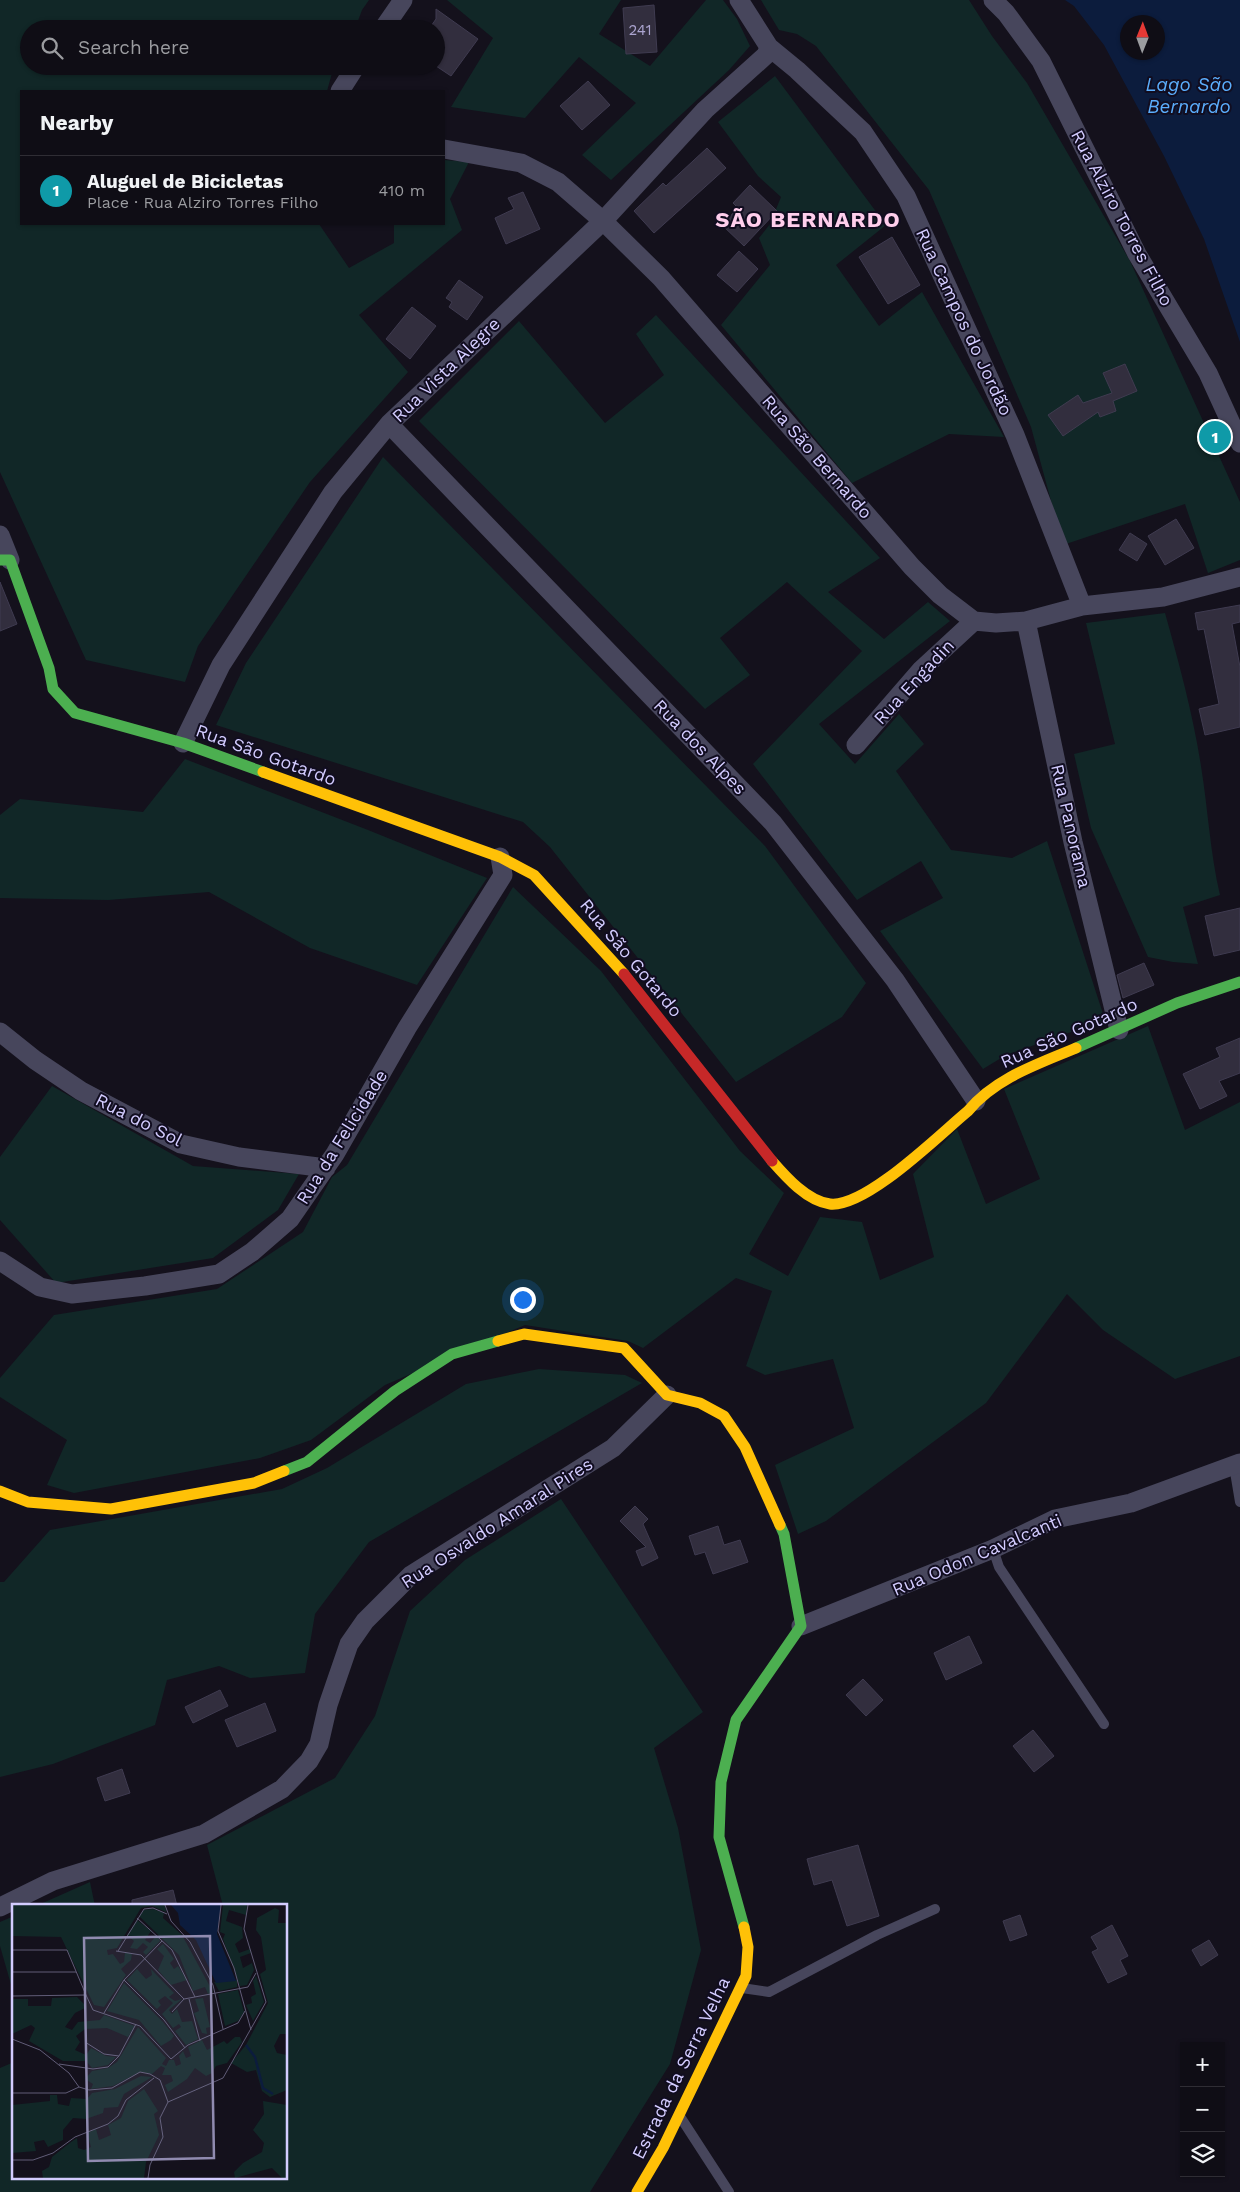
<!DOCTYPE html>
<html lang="en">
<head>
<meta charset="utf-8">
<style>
	body { margin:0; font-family:"Work Sans",sans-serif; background:#18161e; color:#f1f3f6 }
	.controls { position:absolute; right:15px; bottom:15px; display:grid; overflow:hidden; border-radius:0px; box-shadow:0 1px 4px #0004 }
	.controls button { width:45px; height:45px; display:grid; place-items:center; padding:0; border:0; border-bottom:1px solid #2f2d34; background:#0f0d15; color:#f1f3f6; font:25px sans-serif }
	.compass { position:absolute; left:1120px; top:15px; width:45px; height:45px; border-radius:50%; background:#0f0d15; box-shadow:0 1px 4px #0004; rotate:1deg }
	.you { position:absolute; left:522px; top:1299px; width:18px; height:18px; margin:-12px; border:4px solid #fff; border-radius:50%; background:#1a73e8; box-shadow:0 0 0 8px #1a73e833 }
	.badge { display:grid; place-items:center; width:32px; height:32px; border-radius:50%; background:#b45309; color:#fff; font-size:16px; font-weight:700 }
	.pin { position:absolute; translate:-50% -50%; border:2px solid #fff; box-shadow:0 1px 5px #0006 }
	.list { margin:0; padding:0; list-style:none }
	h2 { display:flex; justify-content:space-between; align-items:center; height:65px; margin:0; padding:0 20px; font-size:21px }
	h2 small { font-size:16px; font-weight:400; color:#9b9ca0 }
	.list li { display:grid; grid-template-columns:32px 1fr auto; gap:15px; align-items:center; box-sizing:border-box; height:70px; padding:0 20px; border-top:1px solid #2f2d34 }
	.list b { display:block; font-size:19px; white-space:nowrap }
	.list p { margin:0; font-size:16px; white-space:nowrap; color:#9b9ca0 }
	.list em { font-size:16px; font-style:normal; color:#9b9ca0 }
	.icon { flex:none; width:28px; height:28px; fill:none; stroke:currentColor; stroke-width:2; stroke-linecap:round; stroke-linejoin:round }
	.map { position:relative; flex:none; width:1240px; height:2192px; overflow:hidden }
	.search { position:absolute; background:#0f0d15; box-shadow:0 1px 4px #0004; left:20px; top:20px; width:425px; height:55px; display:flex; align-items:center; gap:12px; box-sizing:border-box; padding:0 18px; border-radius:28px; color:#9b9ca0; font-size:19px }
	.panel { position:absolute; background:#0f0d15; box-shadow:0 1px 4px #0004; left:20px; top:90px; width:425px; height:135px; border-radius:0px }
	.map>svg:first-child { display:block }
	.green { fill:#112727 }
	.water { fill:#0c1c3d; fill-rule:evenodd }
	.building { fill:#322e3e; stroke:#3f3b50 }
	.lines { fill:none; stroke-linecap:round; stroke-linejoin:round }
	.lane { stroke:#47465c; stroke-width:10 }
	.street { stroke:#47465c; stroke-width:19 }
	.fast { stroke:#4caf50; stroke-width:11 }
	.slow { stroke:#ffc107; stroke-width:11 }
	.jam { stroke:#c62828; stroke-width:11 }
	.labels { text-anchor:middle; stroke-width:4; stroke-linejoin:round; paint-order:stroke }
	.number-label { font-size:15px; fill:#aba4cf }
	.street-label { font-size:18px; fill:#d3ccff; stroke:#110d20 }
	.water-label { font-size:19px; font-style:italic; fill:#5baefd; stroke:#110d20 }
	.district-label { font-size:22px; font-weight:bold; letter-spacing:1px; fill:#ffceec; stroke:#110d20 }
	.inset-river { fill:none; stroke:#0c1c3d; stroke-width:2.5 }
	.inset-road { fill:none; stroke:#605c77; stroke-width:1 }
	.view { fill:#908bb0; fill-opacity:0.15; stroke:#908bb0; stroke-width:2.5 }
	.inset-edge { fill:none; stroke:#d3ccff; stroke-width:2.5 }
</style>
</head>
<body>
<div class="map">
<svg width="1240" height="2192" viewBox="0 0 1240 2192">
	<rect width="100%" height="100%" fill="#14111c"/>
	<path class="green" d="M0,0H369L362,10L355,29H29V66H334L327,91H21V224H319L349,268L394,243V224H444V160L469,162L450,199L462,230L359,315L408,372L310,482L198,646L185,682L86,660L0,472Z
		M447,0H621L599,34L650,66L706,0H723L737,19L750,46L729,70L611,180L582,155L636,103L579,57L525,118L451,107L493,38Z
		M761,0H969L992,36L1027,83L1130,261L1240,502V560L1208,573L1185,504L1063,545L1031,427L929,190L816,46L797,34L779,30Z
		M775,76L886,225L836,265L879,326L922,292L1004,437L949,434L852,483L721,325L770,265L759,238L770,224L781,197L758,176L718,122Z
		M656,315L880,558L828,592L884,639L928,602L950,621L819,724L855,764L899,714L924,744L896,771L951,850L1012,858L1047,841L1105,1020L1006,1055L983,1069L880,931L943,898L921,861L857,900L753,764L862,651L787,582L720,638L750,675L705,709L419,421L519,321L605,423L664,375L636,334Z
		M383,457L765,846L866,983L842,1017L736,1082L550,847L523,822L216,725L246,663Z
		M1165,613C1179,663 1193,714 1201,766C1208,809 1210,852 1220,895L1183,907L1198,964L1173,962L1148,957L1091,828L1074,754L1115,744L1086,623Z
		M185,759L368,830L487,878L417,985L310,948L209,892L108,900L0,898V815L20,799L143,812Z
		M513,887L601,971L740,1151L784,1193L749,1254L788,1276L820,1217L862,1222L880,1280L934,1257L913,1174L957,1129L986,1204L1040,1179L1004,1089L1148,1026L1185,1130L1240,1102V1356L1175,1379L1103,1330L1067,1294L986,1403L826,1521L798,1534L775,1465L854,1428L833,1359L765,1375L746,1366L772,1291L736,1278L643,1348L628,1341L525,1325L385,1385L311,1440L260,1458L74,1493L47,1485L67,1440L0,1397V1378L54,1315L217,1289L303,1232L332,1177L347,1165Z
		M52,1086L193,1166L299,1174L278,1210L213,1258L56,1283L0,1220V1157Z
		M539,1369L625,1375L642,1383L369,1542L315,1614L305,1673L250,1678L219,1666L167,1680L155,1725L53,1764L0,1777V1582H4L50,1530L282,1489L327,1468L466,1384Z
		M561,1499L703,1712L654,1748L678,1828L701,1950L670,2064L590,2192H0V2068L14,2062V2178H286V1906H223L207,1845L335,1778L375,1716L410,1611L465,1560Z
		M90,1882L95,1906H36Z
		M14,1916V1995L0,1946V1922Z"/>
	<path class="water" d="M1065,0H1240V342L1204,239L1164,156L1104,45L1074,6ZM1128,22H1158V52H1128Z"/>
	<path class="building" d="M654,5L657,52L626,54L623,8Z
		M436,9L478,39L451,76L436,66V29H429L436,19Z
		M588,81L610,105L582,130L560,106Z
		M707,148L726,168L654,233L634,211L663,183L666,186Z
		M750,185L777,211L744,246L722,225L738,208L733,203Z
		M523,192L540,229L506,244L495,218L514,209L508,198Z
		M892,237L920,285L888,304L859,257Z
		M739,251L758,269L737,292L717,275Z
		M459,280L483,297L467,320L449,307L452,302L446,298Z
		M412,307L436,326L410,359L386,339Z
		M1125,364L1137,391L1113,401L1116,411L1100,417L1098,412L1063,436L1048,415L1078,395L1083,403L1112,393L1103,373Z
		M1176,519L1194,548L1165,565L1148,536Z
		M1130,533L1147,544L1137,561L1119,550Z
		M0,582L17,624L0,631Z
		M1240,605V622L1232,624L1240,667V727L1205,735L1199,709L1219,704L1204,629L1198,630L1195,613Z
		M1240,908V950L1214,956L1205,916Z
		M1144,963L1154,985L1123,998L1117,975Z
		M1240,1038V1073L1219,1081L1227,1096L1200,1109L1183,1074L1220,1057L1216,1048Z
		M635,1506L648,1519L643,1524L658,1558L642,1566L636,1551L646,1547L620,1521Z
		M718,1526L724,1545L740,1540L748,1562L713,1574L705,1552L695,1555L689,1536Z
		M969,1636L982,1663L946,1680L934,1653Z
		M863,1679L883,1700L866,1716L846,1695Z
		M220,1690L228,1706L193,1723L185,1707Z
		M265,1703L276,1731L237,1747L225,1720Z
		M1033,1730L1054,1756L1034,1772L1013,1746Z
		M122,1769L130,1793L105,1801L97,1778Z
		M858,1845L879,1916L847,1926L832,1880L814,1885L807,1859Z
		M173,1890L177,1906H132V1900Z
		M1020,1915L1027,1935L1010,1941L1003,1921Z
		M1112,1925L1128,1956L1120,1960L1127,1974L1108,1983L1092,1952L1098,1949L1091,1937Z
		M1209,1940L1218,1955L1201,1966L1192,1950Z"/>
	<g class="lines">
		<path class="lane" d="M1234,1466L1240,1502
			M993,1549L999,1567L1104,1724
			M742,1988L769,1992L877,1935L935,1909
			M681,2118L729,2192"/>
		<path class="street" d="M739,0L769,47L797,70L863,132L906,196L1015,435L1082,606
			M993,0L1006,13L1041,61L1137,254L1208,373L1240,443
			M383,29L403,0
			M340,91L356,66
			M444,149L521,163L558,182L603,221L661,278L912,567L940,595L974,621L996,623L1026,621L1082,606L1163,597L1240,577
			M389,424L773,823L895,980L976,1101
			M0,535L10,560
			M1026,621L1073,842L1119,1030
			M183,743L221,665L333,492L389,424L603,221L705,110L766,55L769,47
			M856,745L921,670L974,621
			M0,1032L35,1060L81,1091L181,1144L239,1157L326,1168
			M0,1261L40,1287L72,1294L145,1286L219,1274L252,1252L290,1219L335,1154L407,1028L503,875L500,857
			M801,1626L993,1549L1055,1519L1131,1503L1240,1463
			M0,1907L53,1881L204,1834L282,1789L309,1761L319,1744L328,1705L349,1644L365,1621L411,1575L613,1448L667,1395"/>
		<path class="fast" d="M0,560H10L49,668L53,689L75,713L183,743L263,772
			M1076,1048L1177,1003L1240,982
			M284,1471L307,1462L395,1391L452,1354L498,1341
			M744,1927L719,1837L721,1782L736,1720L801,1626L784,1534L780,1525"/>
		<path class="slow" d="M263,772L500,857L534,875L624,974
			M772,1161C786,1177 807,1201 830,1204C866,1208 940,1134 968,1111C995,1078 1038,1064 1076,1048
			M498,1341L524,1334L624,1348L667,1395L700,1403L724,1416L745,1447L780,1525
			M0,1491L28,1502L111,1509L254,1483L284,1471
			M637,2192L663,2148L746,1976L748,1947L744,1927"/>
		<path class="jam" d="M624,974L772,1161"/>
	</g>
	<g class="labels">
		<g class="number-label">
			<text x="640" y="35">241</text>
		</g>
		<g class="street-label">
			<text transform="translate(1122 218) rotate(62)" y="6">Rua Alziro Torres Filho</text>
			<text transform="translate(964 322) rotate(65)" y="6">Rua Campos do Jordão</text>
			<text transform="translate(446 370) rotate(-44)" y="6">Rua Vista Alegre</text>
			<text transform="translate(817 457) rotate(49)" y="6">Rua São Bernardo</text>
			<text transform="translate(914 682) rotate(-47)" y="6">Rua Engadin</text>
			<text transform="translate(700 747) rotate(46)" y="6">Rua dos Alpes</text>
			<text transform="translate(266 755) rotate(20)" y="6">Rua São Gotardo</text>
			<text transform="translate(1071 826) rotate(77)" y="6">Rua Panorama</text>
			<text transform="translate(631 958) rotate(50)" y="6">Rua São Gotardo</text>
			<text transform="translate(1069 1033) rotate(-24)" y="6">Rua São Gotardo</text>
			<text transform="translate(139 1120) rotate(27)" y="6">Rua do Sol</text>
			<text transform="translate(342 1137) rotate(-58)" y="6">Rua da Felicidade</text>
			<text transform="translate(497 1523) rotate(-33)" y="6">Rua Osvaldo Amaral Pires</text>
			<text transform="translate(977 1555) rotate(-23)" y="6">Rua Odon Cavalcanti</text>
			<text transform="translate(681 2068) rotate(-64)" y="6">Estrada da Serra Velha</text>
		</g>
		<g class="water-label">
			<text x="1189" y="91">Lago São<tspan x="1189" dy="22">Bernardo</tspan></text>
		</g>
		<g class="district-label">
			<text x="808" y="227">SÃO BERNARDO</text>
		</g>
	</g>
	<g transform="translate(12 1904)">
		<rect width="275" height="275" fill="#14111c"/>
		<path d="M0,1H153L154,8L140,2L129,4L105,44L95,46L96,51L101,50L108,60L112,58L113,49H120L119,56L109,65L114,71L92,103L82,101L49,33L0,32ZM211,1H235L234,11L217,6L214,17L230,23L231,34L223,40L227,49L238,45L239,49L228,53L231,64L240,59L242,66L235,81L228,82L211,35L213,30L208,28ZM263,4L267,6L266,19H275V130H268L262,142L265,149L275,151V186L258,193L250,187L244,166L235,168L219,159L234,141L256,99L248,70L254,66L249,33L244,26L245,14ZM141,5L152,9L151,14L170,31L201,88L196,90L193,83L181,87L167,51L127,12L132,6ZM125,16L139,27L133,36L138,39L145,31L148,37L134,51L131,48L136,43L131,39L125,45L118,44L122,37L115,31ZM151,40L162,55L158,59L162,65L166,62L175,76L159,81L146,66L152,52L145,45ZM125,65L134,75L140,71L139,65L162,89L157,93L163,97L170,95L157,106L160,110L165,105L170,118L180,117L186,135L174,141L163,127L169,123L167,120L161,124L150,110L161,99L153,92L146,97L149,101L145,105L115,76ZM244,72L252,98L241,117L234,101L240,99L239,93L244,90L241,77ZM225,76V83L207,87L202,78ZM112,79L151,118L162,132L159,136L149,142L127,116L95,107ZM226,86L232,108L226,117L213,122L206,90ZM65,93L75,103L63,109L53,123L60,126L66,118L88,116L92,111L123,122L116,133L95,124L73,125L64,132L68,138L63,146L74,151L79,144L94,152L104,153L96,161L80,164L74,157H51L17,137L23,124L19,121L0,130V95H16V102H39L40,94ZM191,94L198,123L194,124L195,130L190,129L182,109L187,107L183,95ZM126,123L154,154L150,160L154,162L157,156H162L164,162L169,160L167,152L171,147L174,154L179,152L176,143L190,136L195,146L212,137L215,140L223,133H228L230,138L215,159L204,162L200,169L194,172L183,164L175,175L156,188L153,181L161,177L159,171H150L153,164L149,162L140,170L128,168L101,182L79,185L81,180L73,175L80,167L96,164L105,158ZM129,172L140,173L112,190L106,203L92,204L91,209L74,215L61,214L51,226V236L36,243L32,236L22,238L24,247L0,249V201L38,197V191H45L46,200L57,202L59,194L75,195L80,189L103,185ZM132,185L146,207L142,210L147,231L134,258L132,274H31L30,267L37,263L40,253L59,238L65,234L66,244L72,246L79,243L75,229L84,225L87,236L99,231L96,221L109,214L116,197ZM251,197L275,201V274H270L260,264L223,274L222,268L231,259L250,248L252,239L241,226L252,210Z" fill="#112727"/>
		<path d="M159,1H209L205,30L224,77L204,79L184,36L168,21L166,9Z" fill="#0c1c3d"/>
		<path class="inset-river" d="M234,141L243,153L251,184L261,190"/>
		<path class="inset-road" d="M153,1L159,17L178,38L201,81L211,125M209,1L206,27L222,64L239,126M125,14L160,46L183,93M0,46H55L74,91M104,47L129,51L172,95L236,83L244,69M106,47L132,5L141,4L155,10M0,68H64M112,76L152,116L173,144M0,92L74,91L81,106L128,122L159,155L176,141L226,119L233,107M177,95L188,137M160,108L172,95M92,109L112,76L150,37M0,135L28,146L57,169L67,183L77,186L100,184L128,168L138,170L148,176L156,198L148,214L151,233L138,261L136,274M73,138L92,150L107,152M47,160L81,165L96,163L107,152L124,120M0,189H54L67,183M156,198L211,174L254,98L232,25L236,1M0,256H21L41,249L63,233L96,220L106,212L114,196L142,174"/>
		<path class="view" d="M198,32L202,254L76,257L72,34Z"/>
		<rect width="275" height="275" class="inset-edge"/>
	</g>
</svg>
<div class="controls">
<button>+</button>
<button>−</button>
<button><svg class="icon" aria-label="layers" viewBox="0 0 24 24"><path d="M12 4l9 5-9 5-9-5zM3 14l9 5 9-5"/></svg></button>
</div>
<svg class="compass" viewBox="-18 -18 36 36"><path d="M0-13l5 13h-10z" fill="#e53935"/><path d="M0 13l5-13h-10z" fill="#9b9ca0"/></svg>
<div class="you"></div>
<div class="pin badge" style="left:1215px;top:437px;background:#0f9aa8">1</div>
<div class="search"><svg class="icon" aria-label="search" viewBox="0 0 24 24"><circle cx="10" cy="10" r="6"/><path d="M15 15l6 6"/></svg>Search here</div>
<section class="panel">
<h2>Nearby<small></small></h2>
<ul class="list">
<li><span class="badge" style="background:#0f9aa8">1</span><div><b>Aluguel de Bicicletas</b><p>Place · Rua Alziro Torres Filho</p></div><em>410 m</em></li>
</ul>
</section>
</div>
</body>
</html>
